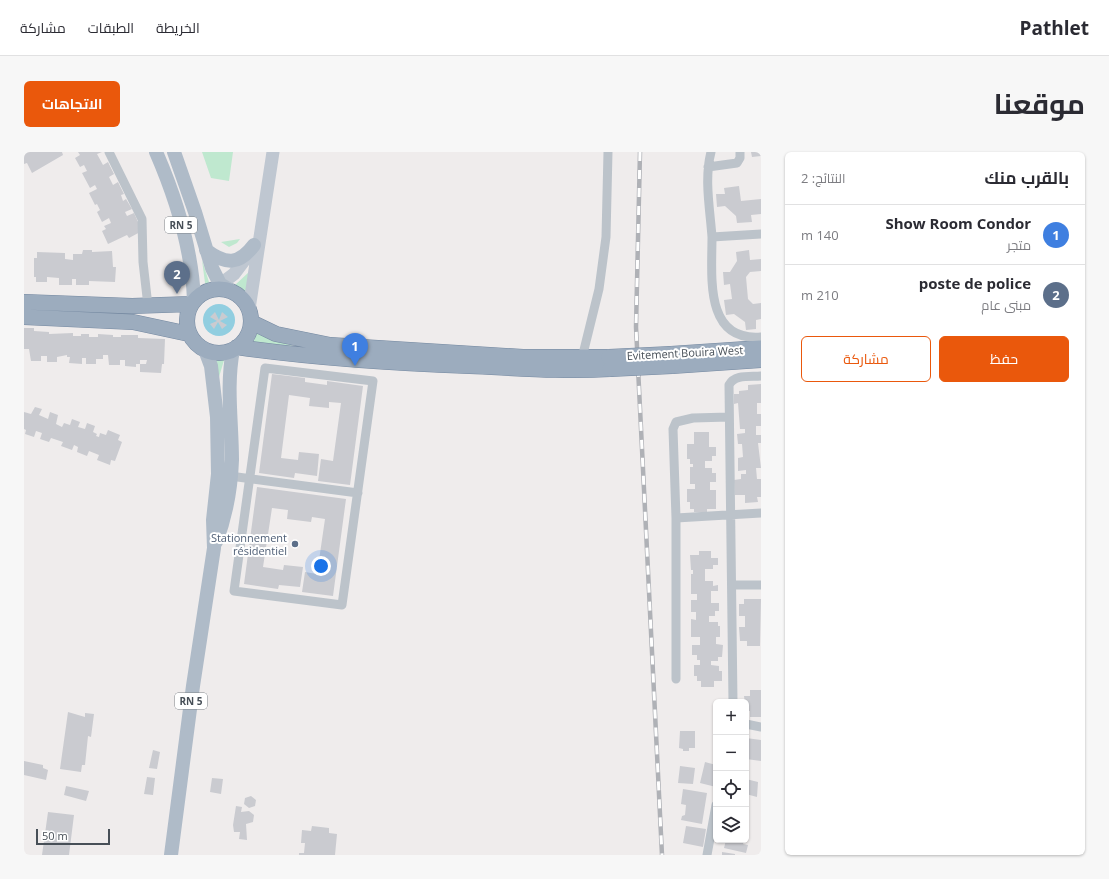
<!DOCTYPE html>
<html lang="ar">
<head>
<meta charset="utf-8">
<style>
	body { margin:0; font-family:"Open Sans",Cairo,sans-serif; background:#f7f7f7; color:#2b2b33; direction:rtl }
	.controls { position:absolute; right:12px; bottom:12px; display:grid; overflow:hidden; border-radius:6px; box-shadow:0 1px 3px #0004 }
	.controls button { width:36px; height:36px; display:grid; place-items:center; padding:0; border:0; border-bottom:1px solid #e1e1e2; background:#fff; color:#2b2b33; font:20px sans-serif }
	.scale { position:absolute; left:12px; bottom:10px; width:74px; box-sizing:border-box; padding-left:4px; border:2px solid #474f57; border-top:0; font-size:11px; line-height:14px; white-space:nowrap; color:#474f57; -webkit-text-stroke:3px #fff; paint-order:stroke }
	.you { position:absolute; left:297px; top:414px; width:14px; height:14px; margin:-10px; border:3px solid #fff; border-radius:50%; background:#1a73e8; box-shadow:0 0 0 6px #1a73e833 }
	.badge { display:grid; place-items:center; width:26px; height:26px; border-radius:50%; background:#ea580c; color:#fff; font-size:13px; font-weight:700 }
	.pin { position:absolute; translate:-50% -33px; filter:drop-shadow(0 1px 2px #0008) }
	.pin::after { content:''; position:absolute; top:21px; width:14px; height:12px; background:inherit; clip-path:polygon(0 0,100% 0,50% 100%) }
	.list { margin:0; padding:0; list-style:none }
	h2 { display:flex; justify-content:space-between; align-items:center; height:52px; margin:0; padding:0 16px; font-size:17px }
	h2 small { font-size:13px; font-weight:400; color:#7c7c81 }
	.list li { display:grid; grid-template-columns:26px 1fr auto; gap:12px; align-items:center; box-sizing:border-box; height:60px; padding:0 16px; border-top:1px solid #e1e1e2 }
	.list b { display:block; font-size:15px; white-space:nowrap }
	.list p { margin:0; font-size:13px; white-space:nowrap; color:#7c7c81 }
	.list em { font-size:13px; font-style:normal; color:#7c7c81 }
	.actions { display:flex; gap:8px; padding:12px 16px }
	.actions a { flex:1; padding:9px 0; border:1px solid #ea580c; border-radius:6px; text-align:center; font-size:14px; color:#ea580c }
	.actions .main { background:#ea580c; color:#fff }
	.icon { flex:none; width:22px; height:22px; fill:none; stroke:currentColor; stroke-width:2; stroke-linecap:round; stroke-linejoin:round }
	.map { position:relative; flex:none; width:737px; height:703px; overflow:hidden; direction:ltr; border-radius:6px }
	header { display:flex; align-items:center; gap:24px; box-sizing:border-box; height:56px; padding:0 20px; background:#fff; border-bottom:1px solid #e1e1e2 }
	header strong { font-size:19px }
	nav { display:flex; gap:22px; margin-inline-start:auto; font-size:14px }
	.intro { display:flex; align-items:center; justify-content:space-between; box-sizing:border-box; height:96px; padding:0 24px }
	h1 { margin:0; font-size:28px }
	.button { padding:10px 18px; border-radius:6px; background:#ea580c; color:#fff; font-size:14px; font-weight:700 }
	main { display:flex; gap:24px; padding:0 24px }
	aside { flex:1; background:#fff; border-radius:6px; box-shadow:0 1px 3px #0004 }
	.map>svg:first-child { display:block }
	.green { fill:#bfe8cf }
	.water { fill:#91cee0 }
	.building { fill:#cacbd0 }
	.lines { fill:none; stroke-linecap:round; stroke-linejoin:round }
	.trunk-casing { stroke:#7589a1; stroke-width:16 }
	.minor { stroke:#bcc3ca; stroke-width:9 }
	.secondary { stroke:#bfc7d1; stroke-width:13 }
	.primary { stroke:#afbbc8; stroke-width:14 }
	.trunk { stroke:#9cacbe; stroke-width:15 }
	.rail-casing { stroke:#afb1b6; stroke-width:4.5 }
	.rail { stroke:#fff; stroke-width:3; stroke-dasharray:9; stroke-linecap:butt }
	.trunk-bridge-casing { stroke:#7589a1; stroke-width:16; stroke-linecap:butt }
	.trunk-bridge { stroke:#9cacbe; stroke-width:15 }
	.service-dot { fill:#5c6f8a; stroke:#fff; stroke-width:1.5 }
	.labels { text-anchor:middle; stroke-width:4; stroke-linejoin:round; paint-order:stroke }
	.shield { fill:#fff; stroke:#7e8489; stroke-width:1 }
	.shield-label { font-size:10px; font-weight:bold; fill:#474f57 }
	.street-label { font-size:11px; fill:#474f57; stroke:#fff }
	.service-label { font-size:11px; fill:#4e5e75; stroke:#fff; text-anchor:end }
</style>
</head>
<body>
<header>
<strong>Pathlet</strong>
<nav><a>الخريطة</a><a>الطبقات</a><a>مشاركة</a></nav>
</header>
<div class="intro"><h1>موقعنا</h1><a class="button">الاتجاهات</a></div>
<main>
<aside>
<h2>بالقرب منك<small>النتائج: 2</small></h2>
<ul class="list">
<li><span class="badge" style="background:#3f7fe0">1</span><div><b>Show Room Condor</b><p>متجر</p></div><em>140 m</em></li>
<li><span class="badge" style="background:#5c6f8a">2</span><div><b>poste de police</b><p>مبنى عام</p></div><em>210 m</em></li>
</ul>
<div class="actions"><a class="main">حفظ</a><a>مشاركة</a></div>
</aside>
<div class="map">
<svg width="737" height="703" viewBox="0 0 737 703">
	<rect width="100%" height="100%" fill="#efecec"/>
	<path class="green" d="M178,0H209L205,29L187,26Z
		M216,87L213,91L205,95L197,90Z
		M178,108L185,130L182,133L181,131Z
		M225,120L223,138L219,141L211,133Z
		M233,178L247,187L269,194L229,192Z
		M189,205H201L195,225Z"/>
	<path class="water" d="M179 168a16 16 0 1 1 32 0a16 16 0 1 1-32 0Z"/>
	<path class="building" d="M0,0H38L39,3L8,21L3,11L0,12Z
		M54,0H78L73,2L79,13L84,10L90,22L85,25L89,33L94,30L100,42L97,43L99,49L102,47L108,57L101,60L103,64L110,61L118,79L105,86L103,83L84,92L78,79L82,77L80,74L87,71L85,66L78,70L73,60L76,58L73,52L71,53L65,41L73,37L71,33L66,36L58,21L63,19L60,13L56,15L51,6L56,3Z
		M727,0H737V4L728,5Z
		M715,34L717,49L737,47V62L727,63L728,70L713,71L712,64L701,54L693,55L692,42H701L700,36Z
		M59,98H68V100L88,99L89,115H92L91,130L65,129V133H52V127H48V133H35V126L23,125V130H12V125H10V106H13V100L41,101V107L49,108V102H58Z
		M725,98L726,108L737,107V119L726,120L722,125L724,147L729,152L737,151V167L732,168V177L722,178L721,170L710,162L702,163L700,148L708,147L706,132L700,133L699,120H706L713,109L712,100Z
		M191,160L195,168L198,160L204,165L196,169L203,173L198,177L194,170L190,177L186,172L193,169L186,165Z
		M0,176H10V179L25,180V182L49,181V184H57V182H65V185H74V182L89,183V185H97V183H114V186L141,187L140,212H138L137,221L116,220V212H122L123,208H116V212H112V215L101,214V208H96V213H85L84,203H79V207H72V212H62V206H58V212L45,211L46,205H43V203L33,205V210H23V204H17V209H7L5,197H0Z
		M248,222L281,226V230L303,233V229L339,234L326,333L294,329L297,307L309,309L317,251L305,250V256L285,254L286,246L265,243L257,306L274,308L275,300L295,302L293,324L271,321L270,326L235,321Z
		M737,232V251H733V262H737V274H732V283H737V291H734L737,316H732L733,327H737V345H733L734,350L721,351V343H711L710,328L717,327V322H722V318L714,319V306L719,305L718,292H714L713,282L721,281V277H716L714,251L710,252V242H715V239L724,238V233Z
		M11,255L18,257L15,263L24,267L26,260L34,263L32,272L38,275L40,271L46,273L48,267L56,270L54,275L61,277L63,271L71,274L69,280L73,282L72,284L75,285L76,281L82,283L84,278L96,283L94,288L98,290L91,309L87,308L86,313L73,308L75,303L65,299L63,304L53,300L54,295L50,293L48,298L37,294L39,290L27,286L25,290L16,287L18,281L12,279L10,285L1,282L2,278L0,277V260L7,262Z
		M670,280H685V295H692V304H688V309H681V316H688V321H692V330H686V338H692V357H683V360H670V357H666V350H663V337H671V332H666V315H669V312H666V307H663V292H670Z
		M233,335L322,347L309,444L278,440L281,420L293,422L301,367L288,365L287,370L263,367L264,358L248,356L239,415L259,418L260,413L279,415L276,435L255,433L254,437L220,432Z
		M675,399H687V406H694V413H689V417H681V429H689V434L694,433V439H687V451H695V459H691V464H685V470H694V474H696V485H692V492L699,493L698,505H694V509H687V513L695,514V519H698V529H690V535H677V529H673V524H670V513H676V508H673V503H668V493H676V485H667V467L672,468V460H667V448H673V442H667V422H669V418H667L666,403H675Z
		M720,447H737L736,494H723V489H716L715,475H721V464H715V452H720Z
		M726,538H737V565H726V559H722L720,544H726Z
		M44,560L61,565V561L70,562L67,585L64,584L61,613H58L57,620L36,617Z
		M656,579H671V596H665V599H659V597L655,596Z
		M722,586L737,588V609L722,607Z
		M129,598L136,600L133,617L125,616Z
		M0,609L19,613V616L24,618L22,628L0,623Z
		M681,610L692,613V635L676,631Z
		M656,614L671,616L669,632L654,631Z
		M123,625L131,626L129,643L120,642Z
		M188,626L199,627L197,642L186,640Z
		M722,627L734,630L733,645L722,642Z
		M42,634L65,639L62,649L40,643Z
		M659,637L683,641L678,672L657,668L658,664L661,663L662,653L657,652Z
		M227,644L232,648L231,654L225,656L220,652L221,646Z
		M212,654L218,655L217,660L225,659L230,663L229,670L222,672L223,688L215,687L216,680H210L209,673Z
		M24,660L50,663L45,703H18Z
		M722,671H725L723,681H722Z
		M288,674L305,676V681L313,682L311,703H275V701H280L281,691H277L278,678L287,679Z
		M662,674L682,677L679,695L659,691Z
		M702,688H720L719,692L724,693L722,701L700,696Z
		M698,700L711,702V703H698Z"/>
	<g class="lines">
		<defs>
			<path id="trunk" d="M163 169a32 32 0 1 1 64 0a32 32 0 1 1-64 0Z
				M0,150L108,154L167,152
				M0,165L109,170L165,182
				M227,170L252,182L306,193L499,205H585
				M213,195C290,206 368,211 446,214C493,216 539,220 586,217
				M647,202L737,196
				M648,214L737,208"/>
		</defs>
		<use href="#trunk" class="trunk-casing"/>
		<path class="minor" d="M85,0L118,67L119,110L124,154
			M687,0C680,27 686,57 688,85L737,82
			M684,15L713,11L716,6V0
			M688,85C688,124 680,190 737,185
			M557,210L575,137L582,85L584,0
			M241,216L349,229L318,453L210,439Z
			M206,324L334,341
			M652,366L737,361
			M708,433H737
			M652,527V366L649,277L652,270L669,266L705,265
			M709,550L705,233C711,222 726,225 737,224
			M722,572L737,575
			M683,703L692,653"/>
		<path class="secondary" d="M190,137L210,122L228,98
			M225,157L249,0"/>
		<path class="primary" d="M132,0C152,46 168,98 170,148
			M150,0L171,60L188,116L196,132L206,138
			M182,98C202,113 215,113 230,93
			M192,390C202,364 207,336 208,308C208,271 202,234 209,198
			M147,703L169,534L190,396L189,368L194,322L193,265L187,214L181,198"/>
		<use href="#trunk" class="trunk"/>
		<defs>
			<path id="rail" d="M616,0L612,175L638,703"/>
		</defs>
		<use href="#rail" class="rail-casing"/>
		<use href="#rail" class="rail"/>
		<defs>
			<path id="trunk-bridge" d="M585,205L647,202
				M586,217L648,214"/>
		</defs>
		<use href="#trunk-bridge" class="trunk-bridge-casing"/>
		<use href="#trunk-bridge" class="trunk-bridge"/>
	</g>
	<circle class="service-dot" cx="271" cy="392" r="4"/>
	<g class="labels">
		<g class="shield">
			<rect x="141" y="65" width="32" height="16" rx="3"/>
			<rect x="151" y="541" width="32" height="16" rx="3"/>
		</g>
		<g class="shield-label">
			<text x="157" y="77">RN 5</text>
			<text x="167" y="553">RN 5</text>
		</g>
		<g class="street-label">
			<text transform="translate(661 201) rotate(-3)" y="4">Evitement Bouira West</text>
		</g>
		<g class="service-label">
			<text x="263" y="390">Stationnement<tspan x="263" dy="13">résidentiel</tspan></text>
		</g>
	</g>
</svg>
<div class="controls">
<button>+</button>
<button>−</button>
<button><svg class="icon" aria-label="locate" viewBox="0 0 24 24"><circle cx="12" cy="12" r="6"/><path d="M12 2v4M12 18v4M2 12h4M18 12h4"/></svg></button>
<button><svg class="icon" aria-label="layers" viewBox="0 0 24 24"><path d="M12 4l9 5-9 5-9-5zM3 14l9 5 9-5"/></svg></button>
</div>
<div class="scale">50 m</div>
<div class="you"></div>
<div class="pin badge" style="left:331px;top:214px;background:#3f7fe0">1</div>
<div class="pin badge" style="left:153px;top:142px;background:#5c6f8a">2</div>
</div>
</main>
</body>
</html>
